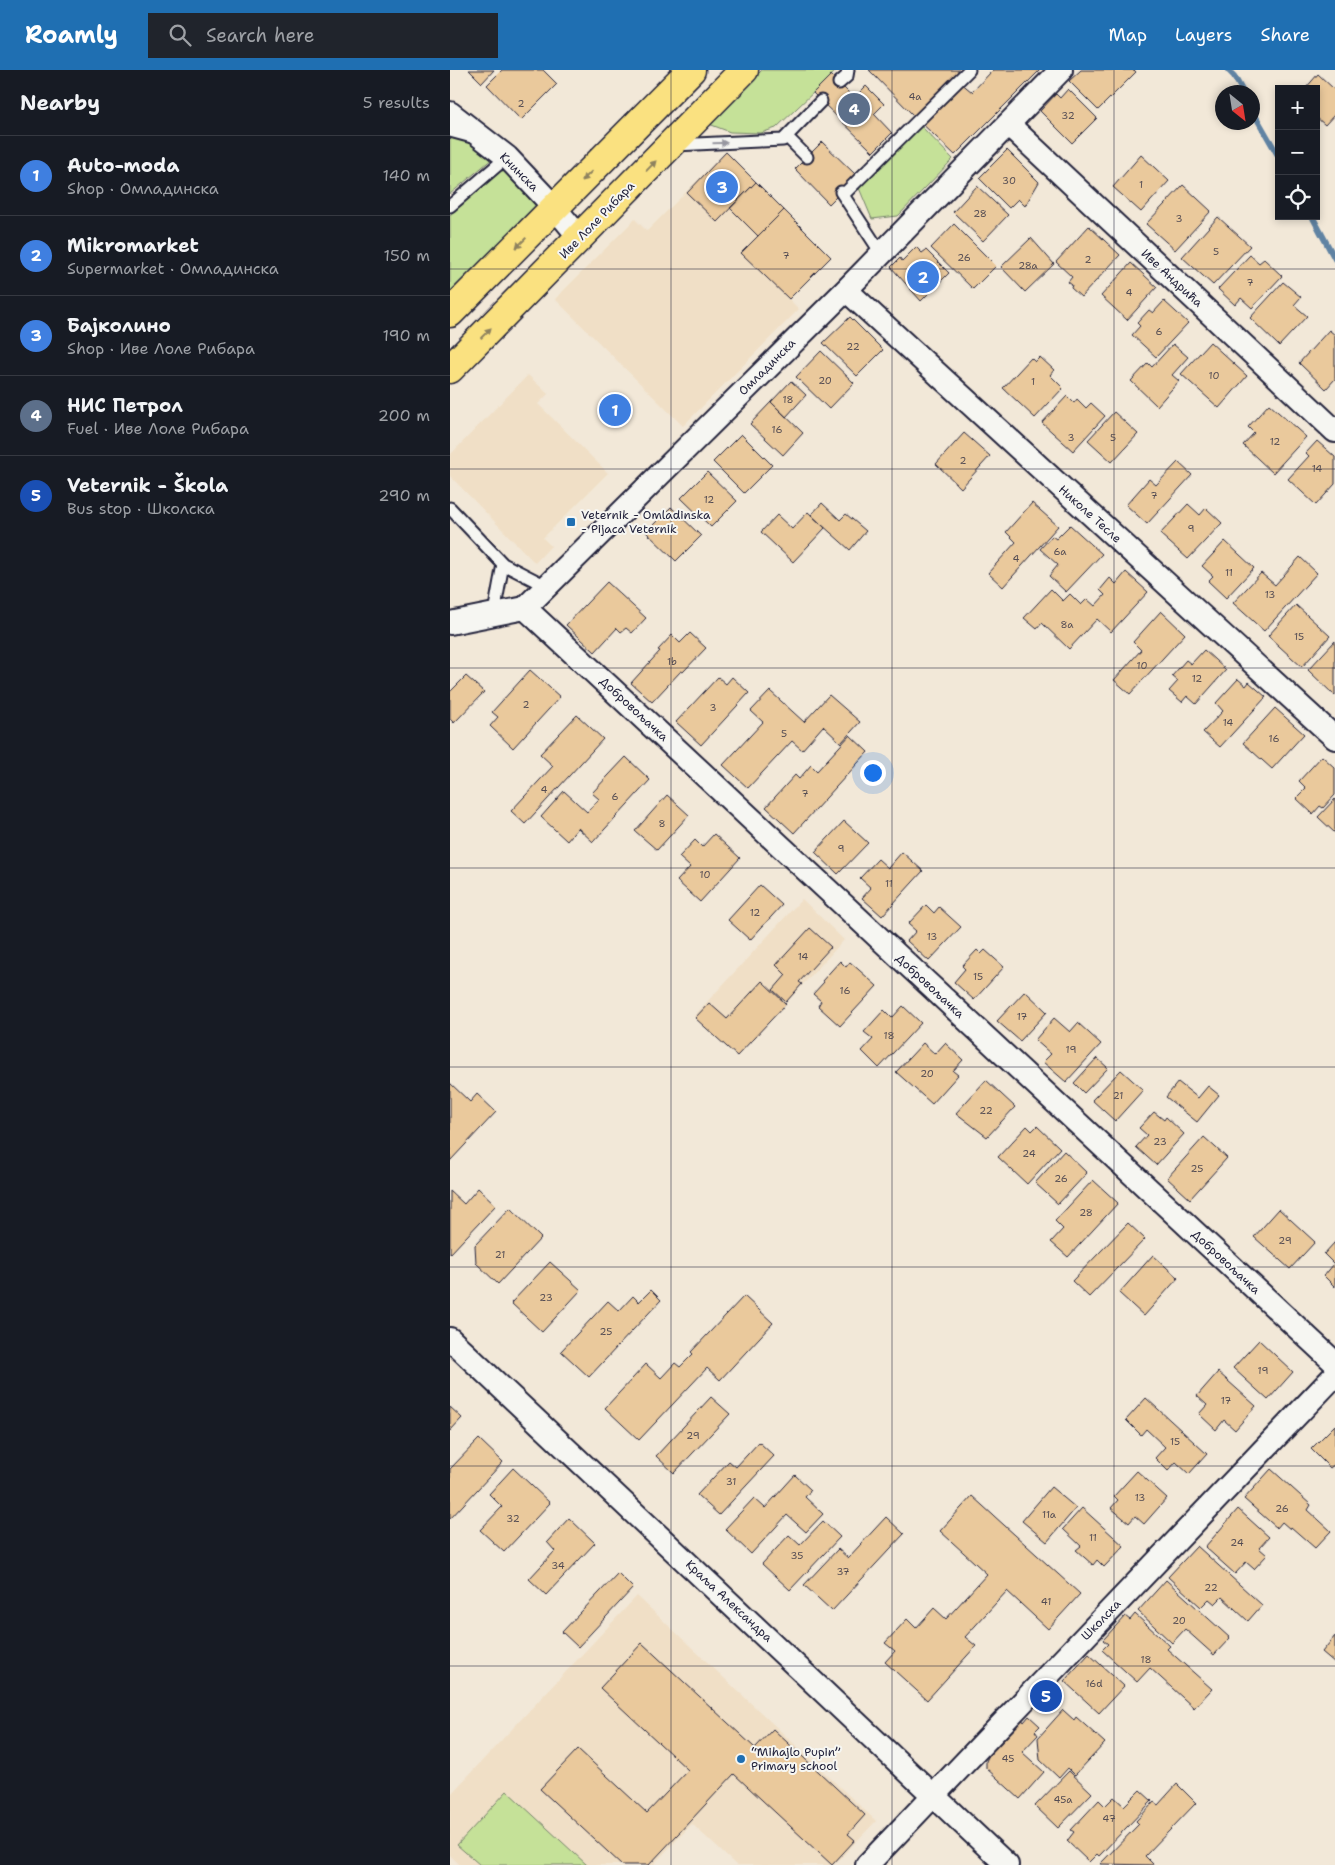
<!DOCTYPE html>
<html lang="en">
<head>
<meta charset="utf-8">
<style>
	body { margin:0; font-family:"Shantell Sans",sans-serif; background:#20242c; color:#f1f3f6 }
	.controls { position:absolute; right:15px; top:15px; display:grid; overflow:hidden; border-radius:0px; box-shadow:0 2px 8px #0003 }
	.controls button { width:45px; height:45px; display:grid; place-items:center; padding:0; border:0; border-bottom:1px solid #363941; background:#171b24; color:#f1f3f6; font:25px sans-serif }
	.compass { position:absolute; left:765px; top:15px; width:45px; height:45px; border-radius:50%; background:#171b24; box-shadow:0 2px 8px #0003; rotate:150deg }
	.you { position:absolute; left:422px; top:702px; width:18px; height:18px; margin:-12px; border:4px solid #fff; border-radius:50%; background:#1a73e8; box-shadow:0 0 0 8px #1a73e833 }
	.badge { display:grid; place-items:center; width:32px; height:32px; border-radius:50%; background:#1f6fb2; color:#fff; font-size:16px; font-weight:700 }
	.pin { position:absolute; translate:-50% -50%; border:2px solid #fff; box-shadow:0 1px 5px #0006 }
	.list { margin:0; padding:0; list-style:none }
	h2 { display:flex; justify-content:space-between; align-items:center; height:65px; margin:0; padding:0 20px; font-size:21px }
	h2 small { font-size:16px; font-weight:400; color:#9ea1a6 }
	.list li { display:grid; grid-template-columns:32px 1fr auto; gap:15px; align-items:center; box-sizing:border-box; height:80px; padding:0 20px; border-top:1px solid #363941 }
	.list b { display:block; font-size:19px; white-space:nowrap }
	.list p { margin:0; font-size:16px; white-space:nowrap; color:#9ea1a6 }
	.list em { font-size:16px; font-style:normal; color:#9ea1a6 }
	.icon { flex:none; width:28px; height:28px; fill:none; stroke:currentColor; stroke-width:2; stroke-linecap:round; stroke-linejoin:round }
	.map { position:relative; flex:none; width:885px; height:1795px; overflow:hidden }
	header { display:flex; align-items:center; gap:30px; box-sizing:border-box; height:70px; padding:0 25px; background:#1f6fb2; color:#fff }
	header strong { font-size:24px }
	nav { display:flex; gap:28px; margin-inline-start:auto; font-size:18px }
	.search { width:350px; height:45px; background:#20242c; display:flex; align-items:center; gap:12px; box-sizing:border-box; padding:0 18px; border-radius:0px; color:#9ea1a6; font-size:19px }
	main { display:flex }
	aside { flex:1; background:#171b24 }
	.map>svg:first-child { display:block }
	.built { fill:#f0dfc6 }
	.grass { fill:#c5e198; stroke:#74826a }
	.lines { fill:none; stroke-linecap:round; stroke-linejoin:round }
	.stream { stroke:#6183a3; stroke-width:6 }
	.building { fill:#eac99c; stroke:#22223b }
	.lane-casing { stroke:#22223b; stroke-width:15 }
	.street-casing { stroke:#22223b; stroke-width:26 }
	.primary-casing { stroke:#22223b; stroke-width:31 }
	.lane { stroke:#f6f6f2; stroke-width:11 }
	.street { stroke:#f6f6f2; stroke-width:22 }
	.primary { stroke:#fae180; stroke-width:28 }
	.oneway { fill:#9797a0 }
	.oneway2 { fill:#8e825e }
	.grid { fill:none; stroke:#22223b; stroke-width:1; stroke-opacity:0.55 }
	.poi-dot { fill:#1f6fb2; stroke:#f6f6f2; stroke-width:2 }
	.labels { text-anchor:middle; stroke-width:4; stroke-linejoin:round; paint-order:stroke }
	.number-label { font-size:10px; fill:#544c53 }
	.street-label { font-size:12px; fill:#22223b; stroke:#f6f6f2 }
	.poi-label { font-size:12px; fill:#22223b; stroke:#f6f6f2; text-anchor:start }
</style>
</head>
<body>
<header>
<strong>Roamly</strong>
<div class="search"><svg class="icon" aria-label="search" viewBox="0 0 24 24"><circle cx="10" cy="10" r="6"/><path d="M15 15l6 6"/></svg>Search here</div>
<nav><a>Map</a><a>Layers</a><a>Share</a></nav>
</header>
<main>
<aside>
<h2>Nearby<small>5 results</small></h2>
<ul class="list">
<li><span class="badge" style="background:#3f7fe0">1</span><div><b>Auto-moda</b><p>Shop · Омладинска</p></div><em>140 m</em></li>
<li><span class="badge" style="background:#3f7fe0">2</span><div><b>Mikromarket</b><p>Supermarket · Омладинска</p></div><em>150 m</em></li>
<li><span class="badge" style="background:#3f7fe0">3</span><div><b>Бајколино</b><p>Shop · Иве Лоле Рибара</p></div><em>190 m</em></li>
<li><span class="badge" style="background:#5c6f8a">4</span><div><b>НИС Петрол</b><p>Fuel · Иве Лоле Рибара</p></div><em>200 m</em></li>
<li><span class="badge" style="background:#1a4fb4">5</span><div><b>Veternik - Škola</b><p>Bus stop · Школска</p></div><em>290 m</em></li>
</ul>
</aside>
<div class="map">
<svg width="885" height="1795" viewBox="0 0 885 1795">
	<rect width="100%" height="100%" fill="#f2e8d8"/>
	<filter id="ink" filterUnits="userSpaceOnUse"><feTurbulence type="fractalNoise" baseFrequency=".02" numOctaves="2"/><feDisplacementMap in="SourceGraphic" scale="10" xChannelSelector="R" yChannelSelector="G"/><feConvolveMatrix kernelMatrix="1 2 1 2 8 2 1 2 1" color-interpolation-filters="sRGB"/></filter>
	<g filter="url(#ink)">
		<path class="built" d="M276,82L381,187L339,229L349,239L233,356L105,229L185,149L197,161Z
			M78,305L98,324L88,334L158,403L93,468L101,476L85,493L0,406V385Z
			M352,829L394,870L287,986L244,946Z
			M187,1526L426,1751L384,1795H286L242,1754L203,1795H10L0,1785V1725Z"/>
		<path class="grass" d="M312,0H387L326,58L311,63L280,62L259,54Z
			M471,56L503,89L448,146L422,149L409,118Z
			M0,57L43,88L0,124Z
			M53,97L92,137L0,228V145Z
			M57,1721L137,1795H30L7,1775Z"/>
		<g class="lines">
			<path class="stream" d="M778,0L784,6L793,22
				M802,40L829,87
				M862,146L885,189"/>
		</g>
		<path class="building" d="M19,0H44L32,13Z
			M52,0H93L107,14L71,50L37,15Z
			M419,0H511L464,46Z
			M543,0H590L505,85L464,46L504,7L522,22Z
			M631,0H684L686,2L648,40L619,11Z
			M868,4L885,20V44L875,55L866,47V19H855Z
			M381,5L404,28L416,16L434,34L424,44L442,63L423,82L363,23Z
			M618,19L647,48L622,73L590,41L606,24L610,28Z
			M372,72L407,106L379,134L345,99Z
			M557,80L589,112L575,136L568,129L559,138L529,108Z
			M276,82L306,112L267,152L237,123Z
			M691,85L719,111L691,142L663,117Z
			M306,112L334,140L308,166L280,138Z
			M733,115L761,141L725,180L696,154Z
			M527,116L558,145L533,171L503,142Z
			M334,140L381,187L339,229L291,183Z
			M768,147L800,176L763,215L732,187Z
			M504,154L546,196L523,219L481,178Z
			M639,156L670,185L631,227L621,218L622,215L618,212L622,207L606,192Z
			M581,168L604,194L575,222L551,197Z
			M466,177L472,183L476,180L499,203L471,231L441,197L450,188L452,191Z
			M800,185L809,193L814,189L832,206L802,238L791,228L785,235L768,219Z
			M681,193L707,217L677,250L651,226Z
			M833,212L851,227L844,235L857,246L829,276L800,248Z
			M714,231L738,253L706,287L682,265L690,256L687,253L699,240L703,243Z
			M400,247L433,280L407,306L373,273Z
			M879,260L885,265V309L876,319L849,293Z
			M760,272L797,306L769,338L731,304Z
			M723,274L738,287L722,305L729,311L707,336L681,311L698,293L702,297Z
			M371,281L404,313L379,339L346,307Z
			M590,287L604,300L600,305L613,318L585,348L553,318L581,288L585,292Z
			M341,311L356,325L336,347L321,332Z
			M617,326L624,333L627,329L636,338L641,333L655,346L623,381L592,353Z
			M321,332L353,363L333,385L300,354Z
			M819,334L856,367L823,403L793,375L804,363L798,357Z
			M664,342L688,364L662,392L638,370Z
			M514,363L540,386L511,418L486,394Z
			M291,364L322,395L294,423L263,392Z
			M867,371L885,387V414L866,435L838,409L859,386L856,383Z
			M728,392L742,405L697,454L676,435L699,409L706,415Z
			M257,402L287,431L261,457L231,428Z
			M372,433L390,450L396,444L416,461L400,480L361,445Z
			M582,433L608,456L553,517L538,503L566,472L556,462Z
			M738,434L750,445L756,438L772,453L738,489L710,464Z
			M221,437L251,466L226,491L196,462Z
			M358,442L375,458L343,492L311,462L327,445L342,459Z
			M620,455L652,484L616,522L599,506L608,495L590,479L602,466L606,469Z
			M775,471L804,498L776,528L758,511L763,506L752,496Z
			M850,487L867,503L814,561L783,533L811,503L825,515Z
			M676,502L698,522L661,562L647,549L619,579L592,553L587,559L574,548L601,519L613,531L620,524L631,535L637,529L645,536L655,525L650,520L660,508L666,514Z
			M157,512L196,548L182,563L176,558L171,562L167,558L145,582L116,555Z
			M846,535L880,566L852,597L818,566Z
			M711,541L735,564L680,624L664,610L691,580L683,572Z
			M240,563L256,578L233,602L231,601L202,632L181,613L210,581L208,580L222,565L230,573Z
			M885,571V626L858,600Z
			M754,580L776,600L746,634L737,626L732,632L719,621L728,611L722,606L736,590L741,594Z
			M80,600L110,627L63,678L40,656L48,647L42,642Z
			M16,606L34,622L4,653L0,649V622Z
			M268,607L276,614L282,607L299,623L251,675L226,652Z
			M788,609L796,616L799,612L816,627L770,677L753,662L773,641L766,633Z
			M320,621L354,652L379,625L410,652L391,673L373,656L352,680L342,671L298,718L273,695L313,652L301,641Z
			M825,638L854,664L822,699L793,673Z
			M127,645L153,669L75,754L61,741L103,696L90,684Z
			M400,665L418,682L344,763L316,737L345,705L349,709L361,695L367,701Z
			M872,686L885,698V725L873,738L870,736L863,744L846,728L856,718L849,711Z
			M176,687L200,710L143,772L128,758L117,771L91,747L114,721L137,742L149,729L142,723Z
			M217,725L239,745L207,780L185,761Z
			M885,729V763L868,747Z
			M394,751L418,773L388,804L365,782Z
			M264,764L290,788L250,832L227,811L240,797L229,787L245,770L252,777Z
			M452,782L473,801L432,846L412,828L421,818L410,808L428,789L438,798Z
			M310,815L332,835L300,870L278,850Z
			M476,835L484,843L489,837L511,857L479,891L457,871L466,861L458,854Z
			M360,858L381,877L349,912L352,914L336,932L323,920L336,905L326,895Z
			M527,880L531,884L535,880L554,897L524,930L504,912L515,899L512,896Z
			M390,891L396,897L400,892L427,916L390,956L368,936L371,931L363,924L374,912L372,911Z
			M312,911L336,934L287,986L245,948L259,933L277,949Z
			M575,921L597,942L570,971L547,951Z
			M453,936L471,953L429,998L412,981L423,969L414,962L434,940L442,948Z
			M604,948L620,962L628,953L651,974L616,1012L593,992L601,984L585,970Z
			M473,973L485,984L495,973L513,990L503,1001L508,1005L482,1034L446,1002Z
			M647,988L658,998L634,1023L624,1013Z
			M671,1000L693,1020L665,1051L642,1030Z
			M536,1010L565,1037L537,1067L506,1043Z
			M728,1012L748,1028L758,1016L769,1025L747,1052L716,1027Z
			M0,1013L20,1032L27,1024L46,1042L0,1091Z
			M704,1042L714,1050L716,1047L734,1064L706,1095L686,1077L697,1065L689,1058Z
			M577,1056L582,1061L587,1056L610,1078L577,1114L548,1087Z
			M754,1067L777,1088L740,1129L717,1108Z
			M614,1081L637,1103L608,1134L585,1113Z
			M643,1110L668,1133L618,1187L601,1172L613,1159L605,1151Z
			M28,1118L46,1135L0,1184V1121L14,1134Z
			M60,1138L91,1168L48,1214L26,1193L25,1175Z
			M829,1139L865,1172L840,1199L804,1167Z
			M678,1153L695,1169L639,1227L622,1211Z
			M885,1172V1217L874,1206L884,1194L874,1184Z
			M703,1185L728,1208L694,1246L669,1223Z
			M100,1192L131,1220L92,1262L61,1233Z
			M201,1220L211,1230L139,1307L111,1281L158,1231L169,1241L183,1226L189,1232Z
			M294,1226L323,1253L270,1310L257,1298L189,1370L155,1338L196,1294L211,1308L225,1293L230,1297L243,1284L241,1282Z
			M809,1270L843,1302L818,1330L783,1298Z
			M768,1302L806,1336L785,1360L774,1350L766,1360L749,1344L757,1335L747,1326Z
			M261,1327L280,1344L224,1403L206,1386Z
			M696,1328L757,1384L739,1404L726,1392L718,1401L705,1388L715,1377L696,1359L691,1365L676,1350Z
			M0,1337L12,1348L0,1361Z
			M885,1355V1394L880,1398L861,1379Z
			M29,1369L53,1392L0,1449V1399Z
			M309,1372L324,1386L269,1445L247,1425L279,1391L286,1397Z
			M63,1398L100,1433L54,1482L30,1460L52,1437L39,1424Z
			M821,1399L861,1435L858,1440L881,1461L865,1478L841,1457L840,1459L832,1452L827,1458L794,1429Z
			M687,1401L717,1428L694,1454L685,1446L679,1453L661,1438L668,1430L664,1426Z
			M345,1405L361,1420L355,1427L373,1444L356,1462L337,1445L301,1484L275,1459L304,1428L315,1438Z
			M601,1417L626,1438L597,1472L572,1451Z
			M522,1426L630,1524L598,1559L557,1521L515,1567L526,1576L477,1630L435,1592L445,1581L435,1573L457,1549L466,1558L484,1538L496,1549L537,1504L490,1461Z
			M632,1438L674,1476L654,1497L647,1490L643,1495L626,1480L631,1476L613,1459Z
			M788,1439L819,1467L809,1478L817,1485L804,1499L796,1492L785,1504L755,1477Z
			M436,1447L454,1464L382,1541L354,1515L388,1479L398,1488Z
			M119,1448L145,1473L96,1525L79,1509L105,1481L97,1472Z
			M373,1451L390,1467L340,1520L312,1494L339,1465L350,1475Z
			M747,1476L812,1535L798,1551L772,1527L765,1534L759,1529L751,1537L718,1507Z
			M168,1503L183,1518L128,1577L112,1562Z
			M716,1510L780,1568L764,1585L735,1559L722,1573L688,1541Z
			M685,1544L720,1576L717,1579L762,1619L744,1638L700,1598L687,1612L652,1580L658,1574L653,1570L675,1546L680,1550Z
			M885,1566V1593L872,1582Z
			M192,1573L305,1678L323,1659L415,1745L398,1764L405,1770L382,1795L284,1704L199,1795H172L90,1719L128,1679L197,1743L238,1700L150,1618Z
			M639,1584L674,1616L649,1643L614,1611Z
			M613,1640L624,1650L626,1647L655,1673L625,1705L618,1698L609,1708L590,1690L588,1668Z
			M579,1646L590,1656L585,1661L588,1665L572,1682L594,1702L570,1729L536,1698V1691L539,1685L572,1649L574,1652Z
			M619,1701L642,1723L608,1758L585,1736Z
			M727,1714L746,1733L695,1786L704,1795L650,1794L689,1754L686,1751L704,1732L708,1735Z
			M690,1720L702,1731L649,1786L647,1784L639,1792L617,1771L624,1762L621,1760L649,1730L655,1736L664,1727L674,1736Z"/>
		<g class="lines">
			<defs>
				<path id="lane" d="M389,13L397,6L398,0
					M0,61L22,67
					M337,67L357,87
					M225,75L333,70L371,31
					M391,122L431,183
					M393,125L519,0
					M0,136L57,87
					M0,438L53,494L96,516
					M44,543L53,494"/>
				<path id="street" d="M0,43L57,87L105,138L130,168
					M558,54L885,361
					M396,220L885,668
					M75,538L885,1293
					M0,553L75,538L396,220L611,0
					M0,1269L557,1795
					M417,1795L885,1305"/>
				<path id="primary" d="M0,243L241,0
					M0,299L294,0"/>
			</defs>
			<use href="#lane" class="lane-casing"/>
			<use href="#street" class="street-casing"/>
			<use href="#primary" class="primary-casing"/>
			<use href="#lane" class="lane"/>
			<use href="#street" class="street"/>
			<use href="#primary" class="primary"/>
		</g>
		<defs><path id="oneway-solid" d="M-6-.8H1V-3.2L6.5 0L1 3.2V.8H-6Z" transform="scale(1.25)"/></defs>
		<use class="oneway" href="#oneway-solid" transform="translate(270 73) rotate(-2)"/>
		<g class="oneway2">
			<use href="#oneway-solid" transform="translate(201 96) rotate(-46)"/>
			<use href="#oneway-solid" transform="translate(137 106) rotate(135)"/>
			<use href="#oneway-solid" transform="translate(71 173) rotate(135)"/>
			<use href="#oneway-solid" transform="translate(36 263) rotate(-45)"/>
		</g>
	</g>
	<path class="grid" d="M221,0V1795M442,0V1795M664,0V1795M0,199H885M0,399H885M0,598H885M0,798H885M0,997H885M0,1197H885M0,1396H885M0,1596H885"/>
	<g class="poi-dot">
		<rect x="116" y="447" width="10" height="10" rx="2.5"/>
		<circle cx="291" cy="1689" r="5"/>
	</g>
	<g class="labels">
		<g class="number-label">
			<text x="465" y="30">4a</text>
			<text x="71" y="37">2</text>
			<text x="618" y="49">32</text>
			<text x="559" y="114">30</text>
			<text x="691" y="118">1</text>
			<text x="530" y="147">28</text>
			<text x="729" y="152">3</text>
			<text x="766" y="185">5</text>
			<text x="336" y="189">7</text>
			<text x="514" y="191">26</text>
			<text x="638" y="193">2</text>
			<text x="578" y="199">28a</text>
			<text x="800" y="216">7</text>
			<text x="679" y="226">4</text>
			<text x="709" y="265">6</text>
			<text x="403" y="280">22</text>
			<text x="764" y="309">10</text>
			<text x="375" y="314">20</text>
			<text x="583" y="315">1</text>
			<text x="338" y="333">18</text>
			<text x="327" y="363">16</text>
			<text x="621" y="371">3</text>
			<text x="663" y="371">5</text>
			<text x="825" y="375">12</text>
			<text x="513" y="394">2</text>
			<text x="867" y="402">14</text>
			<text x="704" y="429">7</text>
			<text x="259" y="433">12</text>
			<text x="741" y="462">9</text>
			<text x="610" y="485">6a</text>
			<text x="566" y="492">4</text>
			<text x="779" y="506">11</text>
			<text x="820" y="528">13</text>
			<text x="617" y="558">8a</text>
			<text x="849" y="570">15</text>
			<text x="222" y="595">1b</text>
			<text x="692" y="599">10</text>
			<text x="747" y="612">12</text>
			<text x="76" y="638">2</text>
			<text x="263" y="641">3</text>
			<text x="778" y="656">14</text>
			<text x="334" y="667">5</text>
			<text x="824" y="672">16</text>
			<text x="94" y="723">4</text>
			<text x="355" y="727">7</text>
			<text x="165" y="730">6</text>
			<text x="212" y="757">8</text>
			<text x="391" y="782">9</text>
			<text x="255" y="808">10</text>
			<text x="439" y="817">11</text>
			<text x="305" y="846">12</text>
			<text x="482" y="870">13</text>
			<text x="353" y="890">14</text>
			<text x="528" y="910">15</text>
			<text x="395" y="924">16</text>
			<text x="572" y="950">17</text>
			<text x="439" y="969">18</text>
			<text x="621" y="983">19</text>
			<text x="477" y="1007">20</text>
			<text x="668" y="1029">21</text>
			<text x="536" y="1044">22</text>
			<text x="710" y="1075">23</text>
			<text x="579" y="1087">24</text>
			<text x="747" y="1102">25</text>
			<text x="611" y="1112">26</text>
			<text x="636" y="1146">28</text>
			<text x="835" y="1174">29</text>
			<text x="50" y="1188">21</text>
			<text x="96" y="1231">23</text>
			<text x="156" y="1265">25</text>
			<text x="813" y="1304">19</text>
			<text x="776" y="1334">17</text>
			<text x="243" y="1369">29</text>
			<text x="725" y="1375">15</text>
			<text x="281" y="1415">31</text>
			<text x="690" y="1431">13</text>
			<text x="832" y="1442">26</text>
			<text x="599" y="1448">11a</text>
			<text x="63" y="1452">32</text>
			<text x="643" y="1471">11</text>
			<text x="787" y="1476">24</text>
			<text x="347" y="1489">35</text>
			<text x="108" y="1499">34</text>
			<text x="393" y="1505">37</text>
			<text x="761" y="1521">22</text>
			<text x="596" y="1535">41</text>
			<text x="729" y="1554">20</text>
			<text x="696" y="1593">18</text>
			<text x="644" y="1617">16d</text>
			<text x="558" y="1692">45</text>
			<text x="613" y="1733">45a</text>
			<text x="659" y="1752">47</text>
		</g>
		<g class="street-label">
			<text transform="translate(69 102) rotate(45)" y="4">Книнска</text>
			<text transform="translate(147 150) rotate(-46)" y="4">Иве Лоле Рибара</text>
			<text transform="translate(722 208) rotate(43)" y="4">Иве Андрића</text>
			<text transform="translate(317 297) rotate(-45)" y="4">Омладинска</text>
			<text transform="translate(640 444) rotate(42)" y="4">Николе Тесле</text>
			<text transform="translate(184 639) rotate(43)" y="4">Добровољачка</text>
			<text transform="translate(480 916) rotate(43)" y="4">Добровољачка</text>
			<text transform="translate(776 1192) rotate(43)" y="4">Добровољачка</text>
			<text transform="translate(279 1531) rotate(43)" y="4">Краља Александра</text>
			<text transform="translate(651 1550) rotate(-46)" y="4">Школска</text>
		</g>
		<g class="poi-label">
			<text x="131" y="449">Veternik - Omladinska<tspan x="131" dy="14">- Pijaca Veternik</tspan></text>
			<text x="301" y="1686">“Mihajlo Pupin”<tspan x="301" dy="14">Primary school</tspan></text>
		</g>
	</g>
</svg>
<div class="controls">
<button>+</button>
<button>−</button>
<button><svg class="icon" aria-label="locate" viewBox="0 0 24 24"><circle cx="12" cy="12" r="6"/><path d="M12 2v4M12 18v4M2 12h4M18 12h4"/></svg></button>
</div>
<svg class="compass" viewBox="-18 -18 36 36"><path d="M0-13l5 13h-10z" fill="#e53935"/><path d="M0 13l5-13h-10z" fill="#9ea1a6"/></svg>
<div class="you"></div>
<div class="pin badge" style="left:165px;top:340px;background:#3f7fe0">1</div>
<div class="pin badge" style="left:473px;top:207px;background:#3f7fe0">2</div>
<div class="pin badge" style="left:272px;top:117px;background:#3f7fe0">3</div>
<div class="pin badge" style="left:404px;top:39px;background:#5c6f8a">4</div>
<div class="pin badge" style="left:596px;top:1626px;background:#1a4fb4">5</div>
</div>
</main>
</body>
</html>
